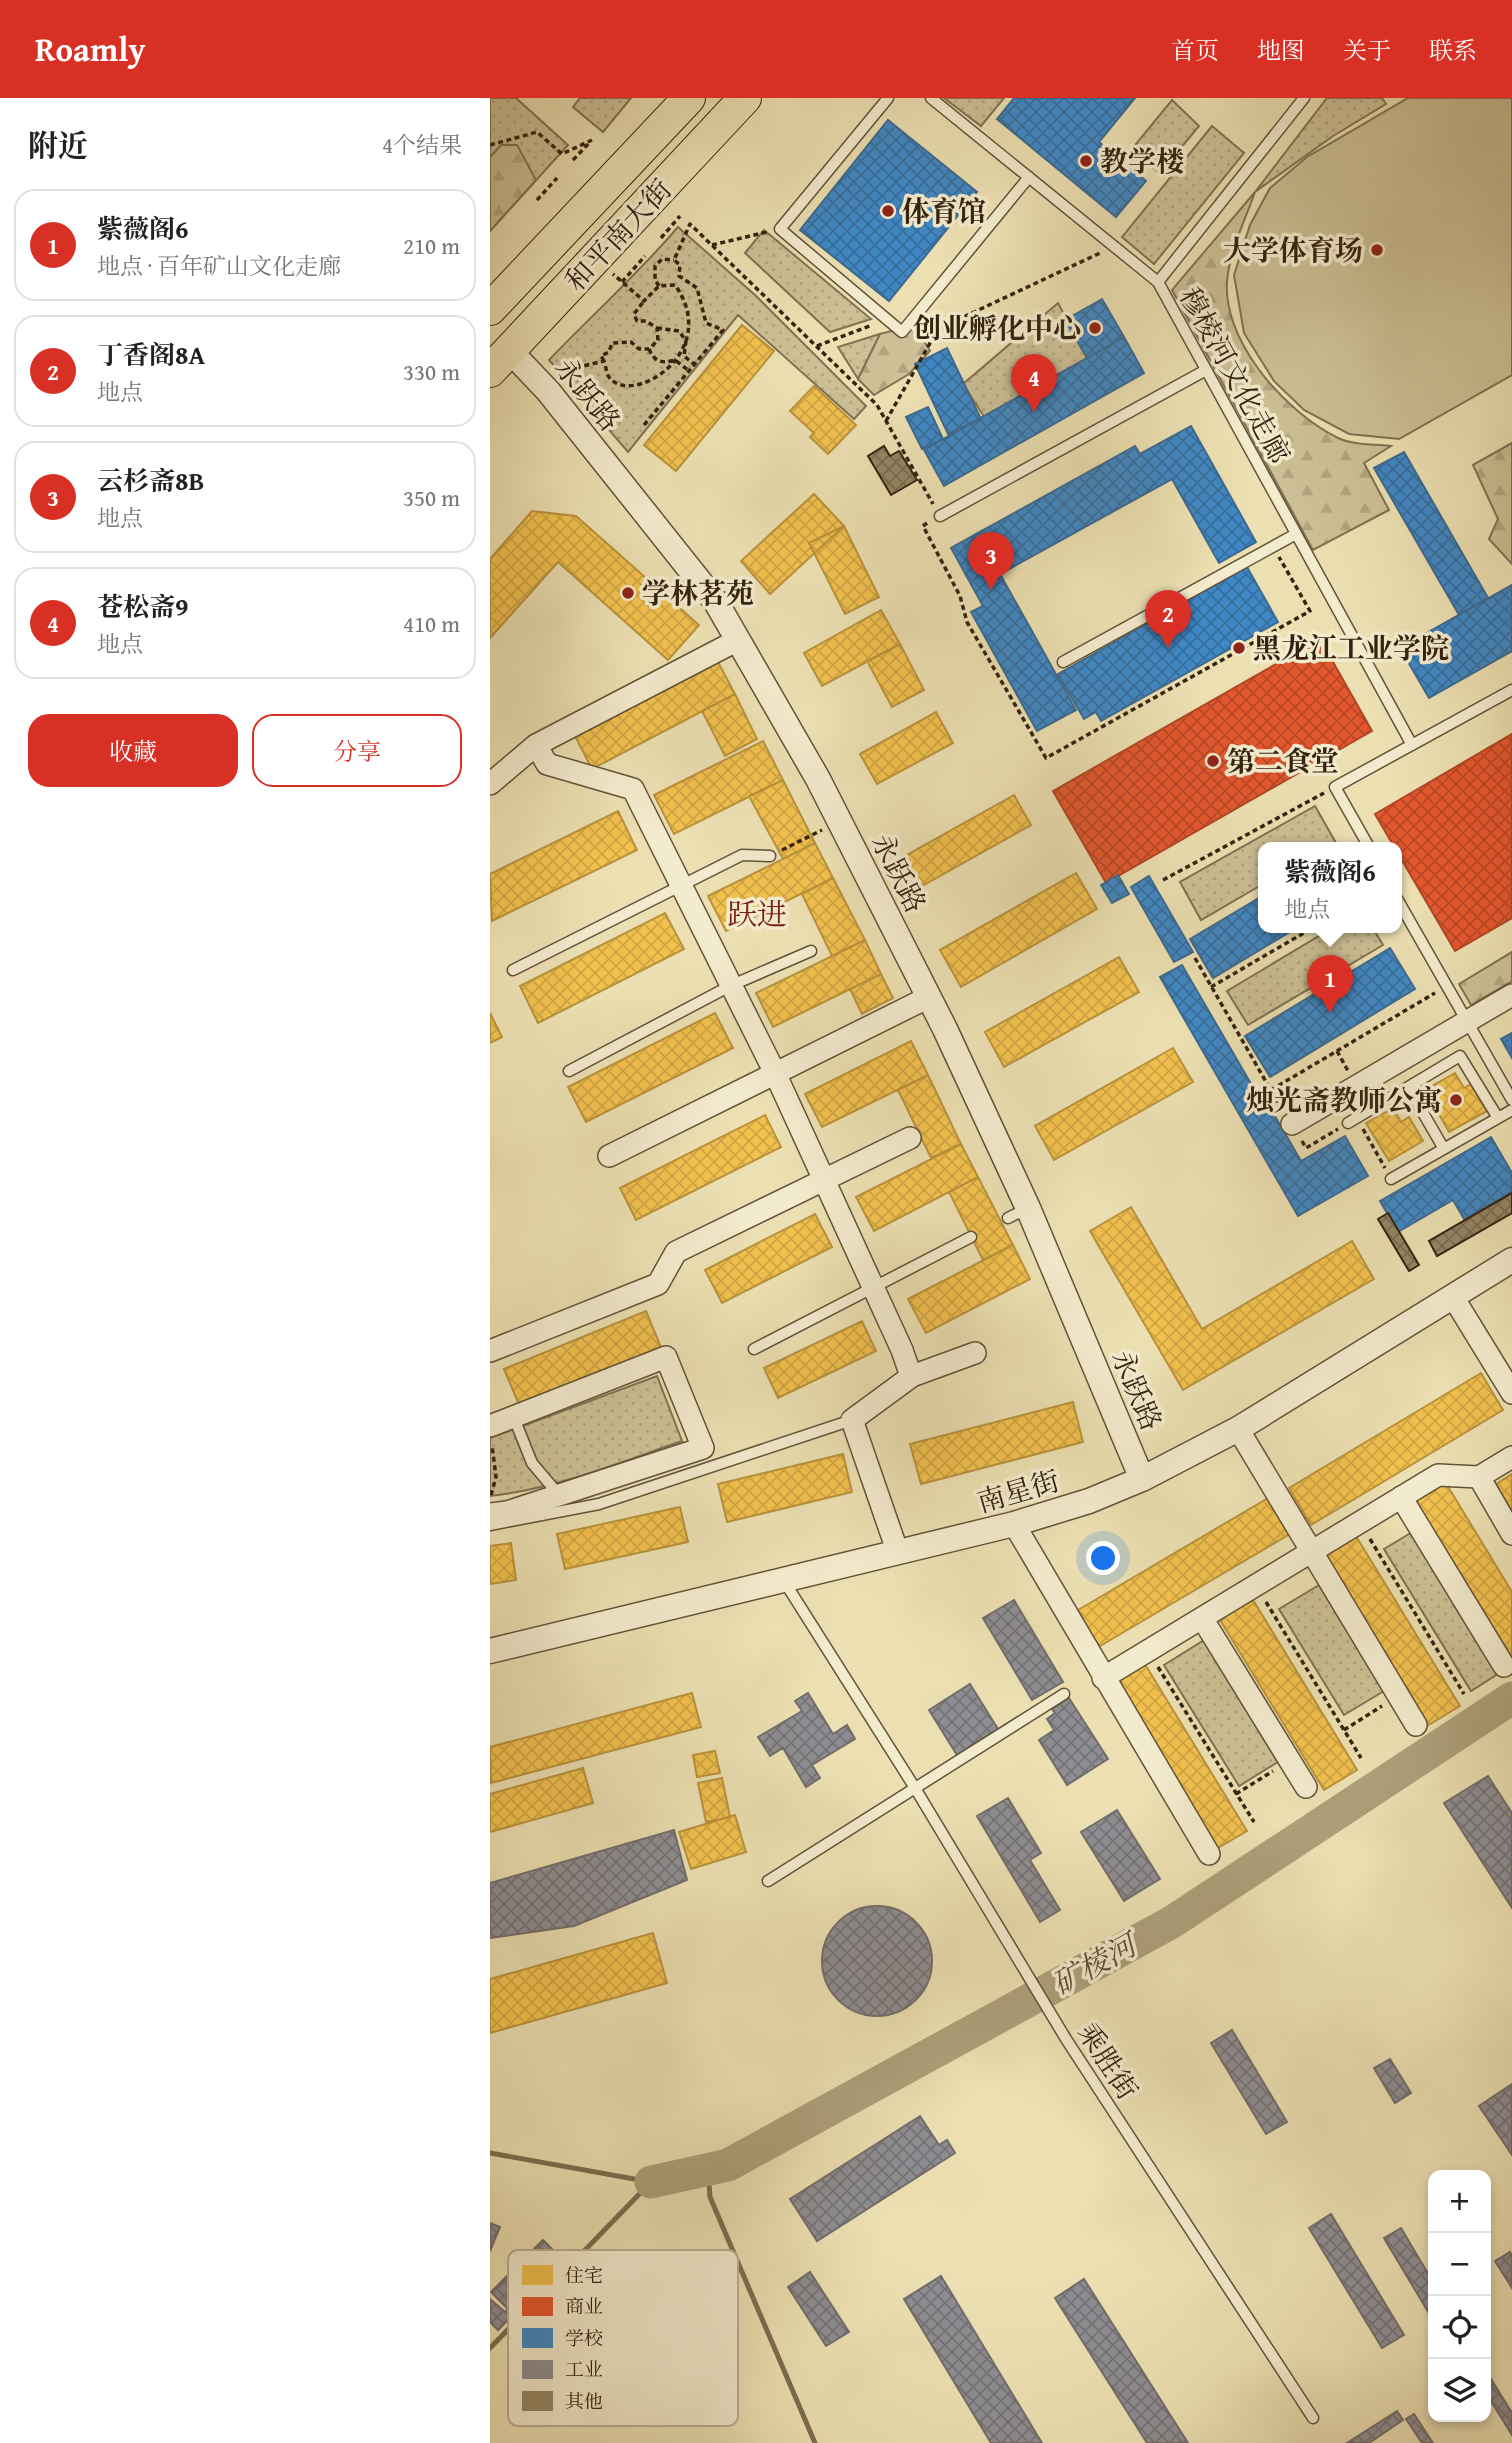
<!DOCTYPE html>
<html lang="zh">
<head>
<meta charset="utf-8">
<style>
	body { margin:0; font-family:"Gentium Book Plus","Noto Serif SC",serif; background:#f6f6f6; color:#222 }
	.controls { position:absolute; right:21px; bottom:21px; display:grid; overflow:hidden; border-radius:14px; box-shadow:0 4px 10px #0003 }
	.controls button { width:63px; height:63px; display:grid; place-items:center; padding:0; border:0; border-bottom:2px solid #e0e0e0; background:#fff; color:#222; font:35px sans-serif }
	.you { position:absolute; left:614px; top:1461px; width:24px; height:24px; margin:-18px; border:5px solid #fff; border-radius:50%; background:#1a73e8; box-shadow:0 0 0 10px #1a73e833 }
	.badge { display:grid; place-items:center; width:46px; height:46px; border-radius:50%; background:#d93025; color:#fff; font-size:23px; font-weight:700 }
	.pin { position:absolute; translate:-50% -58px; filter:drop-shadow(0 2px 4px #0008) }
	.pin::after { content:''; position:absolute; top:37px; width:24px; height:21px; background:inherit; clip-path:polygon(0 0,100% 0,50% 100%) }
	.popup { position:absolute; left:768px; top:744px; width:144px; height:91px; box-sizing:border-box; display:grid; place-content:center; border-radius:14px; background:#fff; filter:drop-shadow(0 2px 5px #0005); font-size:23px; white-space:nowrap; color:#767676 }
	.popup b { font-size:26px; color:#222 }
	.popup::after { content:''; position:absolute; left:50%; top:100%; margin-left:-14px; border:14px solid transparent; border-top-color:#fff }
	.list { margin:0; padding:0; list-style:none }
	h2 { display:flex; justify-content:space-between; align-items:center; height:91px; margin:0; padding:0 28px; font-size:30px }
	h2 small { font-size:23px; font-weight:400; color:#767676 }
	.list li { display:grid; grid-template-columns:46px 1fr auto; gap:21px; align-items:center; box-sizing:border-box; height:112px; margin:0 14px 14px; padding:0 14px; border:2px solid #e0e0e0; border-radius:21px }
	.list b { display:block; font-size:26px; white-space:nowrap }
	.list p { margin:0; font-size:23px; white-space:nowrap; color:#767676 }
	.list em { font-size:23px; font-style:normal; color:#767676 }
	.actions { display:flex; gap:14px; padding:21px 28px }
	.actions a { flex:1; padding:16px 0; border:2px solid #d93025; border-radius:21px; text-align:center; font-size:24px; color:#d93025 }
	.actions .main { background:#d93025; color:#fff }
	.icon { flex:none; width:38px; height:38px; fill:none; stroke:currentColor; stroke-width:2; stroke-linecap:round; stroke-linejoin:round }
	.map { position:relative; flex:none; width:1022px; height:2345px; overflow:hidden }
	header { display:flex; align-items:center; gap:42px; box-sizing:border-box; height:98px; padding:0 35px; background:#d93025; color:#fff }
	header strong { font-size:33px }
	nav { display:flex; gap:38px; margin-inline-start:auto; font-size:24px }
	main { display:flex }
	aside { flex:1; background:#fff }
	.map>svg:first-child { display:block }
	.green { fill:url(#green-dots); stroke:#807253; stroke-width:2 }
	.forest { fill:url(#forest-firs); stroke:#807253; stroke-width:2 }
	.pitch { fill:#cdc096; stroke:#807253; stroke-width:2 }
	.homes { fill:url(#homes-cross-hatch); stroke:#b9923b; stroke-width:2 }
	.shops { fill:url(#shops-cross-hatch); stroke:#af4725; stroke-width:2 }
	.schools { fill:url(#schools-cross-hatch); stroke:#3c6a8f; stroke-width:2 }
	.industry { fill:url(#industry-cross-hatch); stroke:#726d6b; stroke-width:2 }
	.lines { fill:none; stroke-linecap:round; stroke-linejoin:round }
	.stream { stroke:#7d6e50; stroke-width:5 }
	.river { stroke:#ada07b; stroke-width:33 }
	.building { fill:url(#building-cross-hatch); stroke:#342310; stroke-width:2 }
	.service-casing { stroke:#625238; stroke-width:13 }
	.minor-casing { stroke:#625238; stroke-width:24 }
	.tertiary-casing { stroke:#625238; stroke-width:27 }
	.primary-casing { stroke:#342310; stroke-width:34 }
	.path { stroke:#342310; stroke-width:3.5; stroke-dasharray:5 3.5; stroke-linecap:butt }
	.service { stroke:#f3ebcd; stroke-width:10 }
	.minor { stroke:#f3ebcd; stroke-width:21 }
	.tertiary { stroke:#f3ebcd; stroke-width:24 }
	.primary { stroke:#ece0b2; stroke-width:32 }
	.poi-dot { fill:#8f2418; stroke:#f3ebcd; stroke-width:2.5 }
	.labels { text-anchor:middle; stroke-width:7; stroke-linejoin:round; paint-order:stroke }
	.poi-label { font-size:28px; font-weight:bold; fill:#342310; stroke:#f3ebcd; text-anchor:start }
	.street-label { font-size:28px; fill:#342310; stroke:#f3ebcd }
	.neighbourhood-label { font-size:30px; fill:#7a1f14; stroke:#f3ebcd }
	.water-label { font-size:30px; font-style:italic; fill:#5e4f35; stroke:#f3ebcd }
	.key { fill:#f3ebcd; stroke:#baaf94; stroke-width:2 }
	.key-label { font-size:19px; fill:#342310 }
</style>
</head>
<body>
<header>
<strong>Roamly</strong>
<nav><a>首页</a><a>地图</a><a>关于</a><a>联系</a></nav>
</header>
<main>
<aside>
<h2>附近<small>4个结果</small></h2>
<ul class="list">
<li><span class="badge">1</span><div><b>紫薇阁6</b><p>地点 · 百年矿山文化走廊</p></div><em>210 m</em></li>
<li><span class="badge">2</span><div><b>丁香阁8A</b><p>地点</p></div><em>330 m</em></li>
<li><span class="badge">3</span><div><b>云杉斋8B</b><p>地点</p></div><em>350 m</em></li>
<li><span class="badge">4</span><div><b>苍松斋9</b><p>地点</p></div><em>410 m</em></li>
</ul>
<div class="actions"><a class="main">收藏</a><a>分享</a></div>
</aside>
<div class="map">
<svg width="1022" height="2345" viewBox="0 0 1022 2345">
	<defs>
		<pattern id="green-dots" width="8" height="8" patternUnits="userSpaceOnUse" patternTransform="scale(1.75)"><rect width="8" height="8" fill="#cdc096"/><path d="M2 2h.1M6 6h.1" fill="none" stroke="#b1a580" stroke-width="1.8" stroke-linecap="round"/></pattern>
		<pattern id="forest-firs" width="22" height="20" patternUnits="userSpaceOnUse" patternTransform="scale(1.75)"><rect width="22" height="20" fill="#cdc096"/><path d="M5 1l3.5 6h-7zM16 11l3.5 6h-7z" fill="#b1a580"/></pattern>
		<pattern id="homes-cross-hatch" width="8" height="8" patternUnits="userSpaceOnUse" patternTransform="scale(1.75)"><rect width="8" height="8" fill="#f2c14e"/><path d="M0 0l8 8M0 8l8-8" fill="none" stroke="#d0a643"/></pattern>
		<pattern id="shops-cross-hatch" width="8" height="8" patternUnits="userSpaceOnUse" patternTransform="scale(1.75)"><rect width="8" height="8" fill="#e4572e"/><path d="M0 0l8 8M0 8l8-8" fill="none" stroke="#ba4826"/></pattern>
		<pattern id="schools-cross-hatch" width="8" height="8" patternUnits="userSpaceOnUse" patternTransform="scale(1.75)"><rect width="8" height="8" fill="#3f88c5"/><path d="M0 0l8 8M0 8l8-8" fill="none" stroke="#366f9f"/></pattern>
		<pattern id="industry-cross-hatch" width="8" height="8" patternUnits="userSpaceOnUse" patternTransform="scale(1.75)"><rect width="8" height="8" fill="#8d8d92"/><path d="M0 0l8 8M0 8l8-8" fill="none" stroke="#747376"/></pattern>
		<pattern id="building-cross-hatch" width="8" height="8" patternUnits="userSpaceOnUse" patternTransform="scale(1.75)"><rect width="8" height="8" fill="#948564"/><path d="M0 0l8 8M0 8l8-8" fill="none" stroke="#7a6c51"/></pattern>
	</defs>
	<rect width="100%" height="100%" fill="#ece0b2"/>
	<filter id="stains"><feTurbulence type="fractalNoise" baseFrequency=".00286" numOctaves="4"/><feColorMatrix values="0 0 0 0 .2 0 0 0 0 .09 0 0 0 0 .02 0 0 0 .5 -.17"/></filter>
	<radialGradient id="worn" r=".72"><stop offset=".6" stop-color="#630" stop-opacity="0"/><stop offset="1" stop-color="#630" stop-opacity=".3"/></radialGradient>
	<path class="green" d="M0,0H26L78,47L0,133Z
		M90,0H141L113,34L83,9Z
		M454,0H514L491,28Z
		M837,0H892L896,6L843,38L765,94Z
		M682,2L709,28L670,75L641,52Z
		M722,28L754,55L664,166L632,139Z
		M188,129L265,197L376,308L364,321L248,217L138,354L59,262C102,217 148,176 188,129Z
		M274,132L381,221L340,234L255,155Z
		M568,205L597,260L495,320L473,286Z
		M390,236L368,281L348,249Z
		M825,708L846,745L839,749H774L773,786L711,822L690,784Z
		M844,829H882L893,847L758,927L737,893Z
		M167,1278L192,1343C130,1364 66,1391 0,1398V1340Z
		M924,1433L1011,1574L981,1593L894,1451Z
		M829,1487L894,1593L854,1617L789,1511Z
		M716,1541L791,1662L749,1688L674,1567Z"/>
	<path class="forest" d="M11,47H27L46,82L0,133V59Z
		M765,94C756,120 742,148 738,175C727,239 795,314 848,340C862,347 885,346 901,348L874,365L899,412L823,452L682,192Z
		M424,227L440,253L419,276L384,297L368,281L390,236Z
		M1022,345V466L999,441L1008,421L983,367Z
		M1022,854V883L981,907L969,886Z"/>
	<path class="pitch" d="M918,0H1022V277L909,341L859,336L814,312L784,283L754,235L744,177L760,127L780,90L817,59Z"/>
	<path class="homes" d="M252,227L284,253L186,373L154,347Z
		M324,288L366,327L338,356L320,339L324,335L300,313Z
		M324,396L354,428L280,496L251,463Z
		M42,413L86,418L209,527L178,562L68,464L0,540V461Z
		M354,428L389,499L355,516L319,445Z
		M391,512L410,546L332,588L314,555Z
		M410,546L434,592L402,609L377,563Z
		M227,562L245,596L102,671L85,638Z
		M245,596L267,641L235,658L212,613Z
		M446,614L463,645L387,686L370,656Z
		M273,643L293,682L184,736L164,697Z
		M293,682L325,745L293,761L259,698Z
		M524,697L541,727L425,792L408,762Z
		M128,713L147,752L2,823L0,776Z
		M325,745L343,780L236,833L218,798Z
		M586,775L607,811L471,889L450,852Z
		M343,780L375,842L342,858L312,796Z
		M175,815L194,851L48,925L30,888Z
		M375,842L391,876L283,929L266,895Z
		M629,859L649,894L514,969L495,934Z
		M391,876L403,900L372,916L360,891Z
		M0,915L12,939L0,945Z
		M225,915L243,950L96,1024L78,989Z
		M421,943L438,977L332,1029L315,996Z
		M683,950L703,984L564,1062L545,1028Z
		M965,975L974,990L981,986L997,1013L959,1034L935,992Z
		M438,977L471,1046L441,1060L408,992Z
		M903,1010L911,1024L919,1019L933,1043L899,1063L876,1025Z
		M275,1017L291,1049L146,1122L130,1090Z
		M471,1046L488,1079L384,1133L366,1099Z
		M488,1079L523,1147L493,1162L459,1094Z
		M641,1109L712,1231L862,1143L884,1181L693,1292L600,1133Z
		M325,1116L342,1149L232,1205L215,1172Z
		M523,1147L540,1181L436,1235L418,1201Z
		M156,1213L172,1252L30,1309L14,1271Z
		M372,1223L386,1253L288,1300L274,1270Z
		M991,1275L1013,1312L821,1427L799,1390Z
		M583,1304L593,1344L431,1386L420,1346Z
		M353,1356L362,1394L237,1424L228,1386Z
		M1022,1376V1413L1006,1386Z
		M954,1382L1022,1494V1564L923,1401Z
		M778,1400L800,1436L605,1551L583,1515Z
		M190,1409L198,1444L75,1471L67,1436Z
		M864,1435L970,1608L937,1628L831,1455Z
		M21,1445L26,1482L0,1486V1448Z
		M760,1497L867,1672L834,1692L727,1517Z
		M653,1563L757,1733L723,1753L619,1583Z
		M202,1595L211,1629L1,1685L0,1649Z
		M225,1653L230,1675L207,1679L203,1657Z
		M93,1670L103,1705L0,1734V1696Z
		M232,1680L240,1719L216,1724L208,1685Z
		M245,1717L256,1754L201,1771L189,1734Z
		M163,1835L177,1885L0,1935V1881Z"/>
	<path class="shops" d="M830,541L882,633L616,785L563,693Z
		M1022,636V820L965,853L885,716Z"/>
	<path class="schools" d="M524,0H645L609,44L656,83L626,119L507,21Z
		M398,22L487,94L399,203L310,132Z
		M612,201L634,239L597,260L575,222Z
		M634,239L654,275L454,388L434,352Z
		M457,250L491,321L458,336L425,266Z
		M438,309L453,341L432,351L416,319Z
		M701,328L766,444L729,465L682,381L510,476L586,612L547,633L481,514L493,508L461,450L645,348L650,356Z
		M914,354L998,500L969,517L884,370Z
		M757,469L788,524L611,623L606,614L594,621L568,576Z
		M1022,487V553L939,600L910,550Z
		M628,777L639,796L622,805L611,787Z
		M659,778L703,854L684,864L641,789Z
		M774,797V829H808L723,880L700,841Z
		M900,850L925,891L780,979L755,938Z
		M692,867L778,1015L782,1013L811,1063L855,1038L878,1078L808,1118L670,879Z
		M1022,935V960L1011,941Z
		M1001,1039L1022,1075V1094L974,1121L963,1102L908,1134L890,1103Z"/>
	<path class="industry" d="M524,1502L573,1584L542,1602L493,1520Z
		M480,1586L508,1631L467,1657L439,1612Z
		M318,1595L343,1636L357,1627L365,1641L322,1667L330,1680L316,1689L293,1650L280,1658L268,1639L312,1613L305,1603Z
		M579,1600L618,1661L577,1687L549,1642L564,1632L557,1621L565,1615L562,1611Z
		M998,1678L1022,1715V1810L954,1705Z
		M518,1700L551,1755L540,1762L570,1812L550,1824L487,1718Z
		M627,1712L670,1781L634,1803L591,1734Z
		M184,1732L197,1782L84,1828L0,1840V1785Z
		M332 1863a55 55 0 1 1 110 0a55 55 0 1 1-110 0Z
		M742,1932L797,2024L776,2036L721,1945Z
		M900,1961L921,1995L905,2005L884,1970Z
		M1022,1986V2057L989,2008Z
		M430,2018L449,2047L457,2042L465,2055L327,2143L300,2101Z
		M841,2116L914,2237L892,2250L819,2130Z
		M0,2125L10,2129L0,2153Z
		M911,2130L943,2184V2222L894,2140Z
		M53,2142L75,2164L8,2232L0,2224V2201L15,2214L18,2211L1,2194Z
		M1020,2154L1022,2158V2190L1005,2163Z
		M93,2170L121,2198L82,2238L53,2209Z
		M320,2174L359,2234L336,2248L298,2189Z
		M451,2178L552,2345H501L414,2201Z
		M594,2181L698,2345H657L565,2200Z
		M996,2273L1022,2315V2337L996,2295Z
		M907,2313L913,2322L879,2345H857Z
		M924,2316L943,2345H932L916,2321Z"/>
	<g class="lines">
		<path class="stream" d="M0,2055L161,2084
			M218,2071L220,2099L325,2345
			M0,2250L161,2084"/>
		<path class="river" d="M161,2084L238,2067L682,1824L1022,1600"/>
	</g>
	<path class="building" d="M394,348L400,358L409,353L427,382L401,397L378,358Z
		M1022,1095V1115L947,1158L939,1143Z
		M898,1115L929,1167L919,1173L888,1121Z"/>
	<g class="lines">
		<defs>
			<path id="service" d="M398,0L290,131L412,234L539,79
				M441,0L668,184L922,647
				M668,184L814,0
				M450,418L716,272
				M573,564L806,436
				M879,749L845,689L1022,592
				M906,799L1022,1002
				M23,872L252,757L280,758
				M79,973L240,888L321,853
				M918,989L954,1051
				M858,1025L970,958L1008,1020
				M901,1081L1022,1012
				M518,1120L538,1110
				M264,1251L481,1139
				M24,1320L42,1365L69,1397
				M0,1427L109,1406L362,1322
				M294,1483L425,1690L576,1941L823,2320
				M278,1783L574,1596"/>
			<path id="minor" d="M248,542L46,647L57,666L143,691L285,975L412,1252L421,1278
				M0,686L46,647
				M802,1026L1022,897
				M119,1058L439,899
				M963,1199L1022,1295
				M0,1253L168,1186L186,1154L420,1040
				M0,1328L176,1259L213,1350L17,1414L0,1416
				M748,1331L926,1627
				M989,1379L1022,1436
				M911,1399L1014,1568
				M524,1426L719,1756
				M408,1455L362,1322L422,1278L485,1255
				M712,1520L816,1689
				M613,1580L948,1377L989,1379L1022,1359"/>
			<path id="tertiary" d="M19,252L58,293L226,504L328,681L455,931L538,1110L652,1381
				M0,1553L524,1426L599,1403L652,1381L748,1331L1022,1162"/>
			<path id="primary" d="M0,211L199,0
				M0,273L255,0"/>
		</defs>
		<use href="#service" class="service-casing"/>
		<use href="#minor" class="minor-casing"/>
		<use href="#tertiary" class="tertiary-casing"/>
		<use href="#primary" class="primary-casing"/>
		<path class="path" d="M0,47L47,34L72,56L102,42
			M83,62L100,44
			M47,102L67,80
			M171,140L190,118
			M222,147L277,134
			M132,184L155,158
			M169,188L165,182V168L172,161L184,162
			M437,223L448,231L610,155
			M167,230L189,233L196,243L194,258L204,266
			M327,248L382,227
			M159,251C164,264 173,266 185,262L199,273
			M114,263L111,258L119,254L122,245L141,244L149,251H159L168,242L167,230L156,223H147L144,216L154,203
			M73,281L89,269L114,263C116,268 116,275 119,279C141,310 233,254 185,187L169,188L154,203L123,176
			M396,323L448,231
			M154,327L233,232L216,225L207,190L189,178L190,167L184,162L200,126L387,307L443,406
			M437,425L433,428L470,498L477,524L556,660L820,513L789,459
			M292,752L332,732
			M673,782L834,695
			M705,860L791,1010
			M721,889L824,829
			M847,953L858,973
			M781,992L945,895
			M873,1031L895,1070
			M812,1043L816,1050L848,1031
			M1,1397L6,1379L2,1347
			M880,1441L974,1596
			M776,1504L871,1660
			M668,1569L764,1724
			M854,1632L892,1608
			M746,1696L783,1673"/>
		<use href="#service" class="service"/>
		<use href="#minor" class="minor"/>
		<use href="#tertiary" class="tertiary"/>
		<use href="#primary" class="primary"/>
	</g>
	<g class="poi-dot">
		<circle cx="596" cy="63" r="7"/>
		<circle cx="398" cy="113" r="7"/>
		<circle cx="887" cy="152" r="7"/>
		<circle cx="605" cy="230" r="7"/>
		<circle cx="138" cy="495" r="7"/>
		<circle cx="749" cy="550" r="7"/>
		<circle cx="723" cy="663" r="7"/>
		<circle cx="966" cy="1002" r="7"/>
	</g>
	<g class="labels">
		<g class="poi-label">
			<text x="610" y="73">教学楼</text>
			<text x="412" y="123">体育馆</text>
			<text x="873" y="162" text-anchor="end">大学体育场</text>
			<text x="591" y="240" text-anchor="end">创业孵化中心</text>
			<text x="152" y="505">学林茗苑</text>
			<text x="763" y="560">黑龙江工业学院</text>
			<text x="737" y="673">第二食堂</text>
			<text x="952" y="1012" text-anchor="end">烛光斋教师公寓</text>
		</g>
		<g class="street-label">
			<text transform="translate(128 137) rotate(-47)" y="10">和平南大街</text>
			<text transform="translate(745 277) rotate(61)" y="10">穆棱河文化走廊</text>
			<text transform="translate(98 296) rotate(51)" y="10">永跃路</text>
			<text transform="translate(409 775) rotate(63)" y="10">永跃路</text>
			<text transform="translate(647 1292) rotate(67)" y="10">永跃路</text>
			<text transform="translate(528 1393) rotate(-16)" y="10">南星街</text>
			<text transform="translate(618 1963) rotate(57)" y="10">乘胜街</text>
		</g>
		<g class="neighbourhood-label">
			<text x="267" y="827">跃进</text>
		</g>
		<g class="water-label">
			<text transform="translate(604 1867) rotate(-29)" y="10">矿棱河</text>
		</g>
	</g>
	<rect x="18" y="2152" width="230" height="176" rx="10" class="key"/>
	<rect x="32" y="2167" width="31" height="20" fill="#f2c14e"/>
	<rect x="32" y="2199" width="31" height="19" fill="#e4572e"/>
	<rect x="32" y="2230" width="31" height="20" fill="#3f88c5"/>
	<rect x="32" y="2262" width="31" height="19" fill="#8d8d92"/>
	<rect x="32" y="2293" width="31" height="20" fill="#948564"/>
	<g class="key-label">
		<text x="75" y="2184">住宅</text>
		<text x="75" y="2215">商业</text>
		<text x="75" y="2247">学校</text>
		<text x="75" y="2278">工业</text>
		<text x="75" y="2310">其他</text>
	</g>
	<rect width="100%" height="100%" filter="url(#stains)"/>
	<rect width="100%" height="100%" fill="url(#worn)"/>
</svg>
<div class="controls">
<button>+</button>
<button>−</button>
<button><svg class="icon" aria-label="locate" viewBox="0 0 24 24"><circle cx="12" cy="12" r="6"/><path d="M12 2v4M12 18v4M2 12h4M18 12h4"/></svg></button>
<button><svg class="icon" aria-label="layers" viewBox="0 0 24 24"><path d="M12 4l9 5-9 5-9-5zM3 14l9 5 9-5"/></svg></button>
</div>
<div class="you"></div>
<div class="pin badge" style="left:840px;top:915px">1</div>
<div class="popup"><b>紫薇阁6</b>地点</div>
<div class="pin badge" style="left:678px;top:550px">2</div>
<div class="pin badge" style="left:501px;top:492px">3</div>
<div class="pin badge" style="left:544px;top:314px">4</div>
</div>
</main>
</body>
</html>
